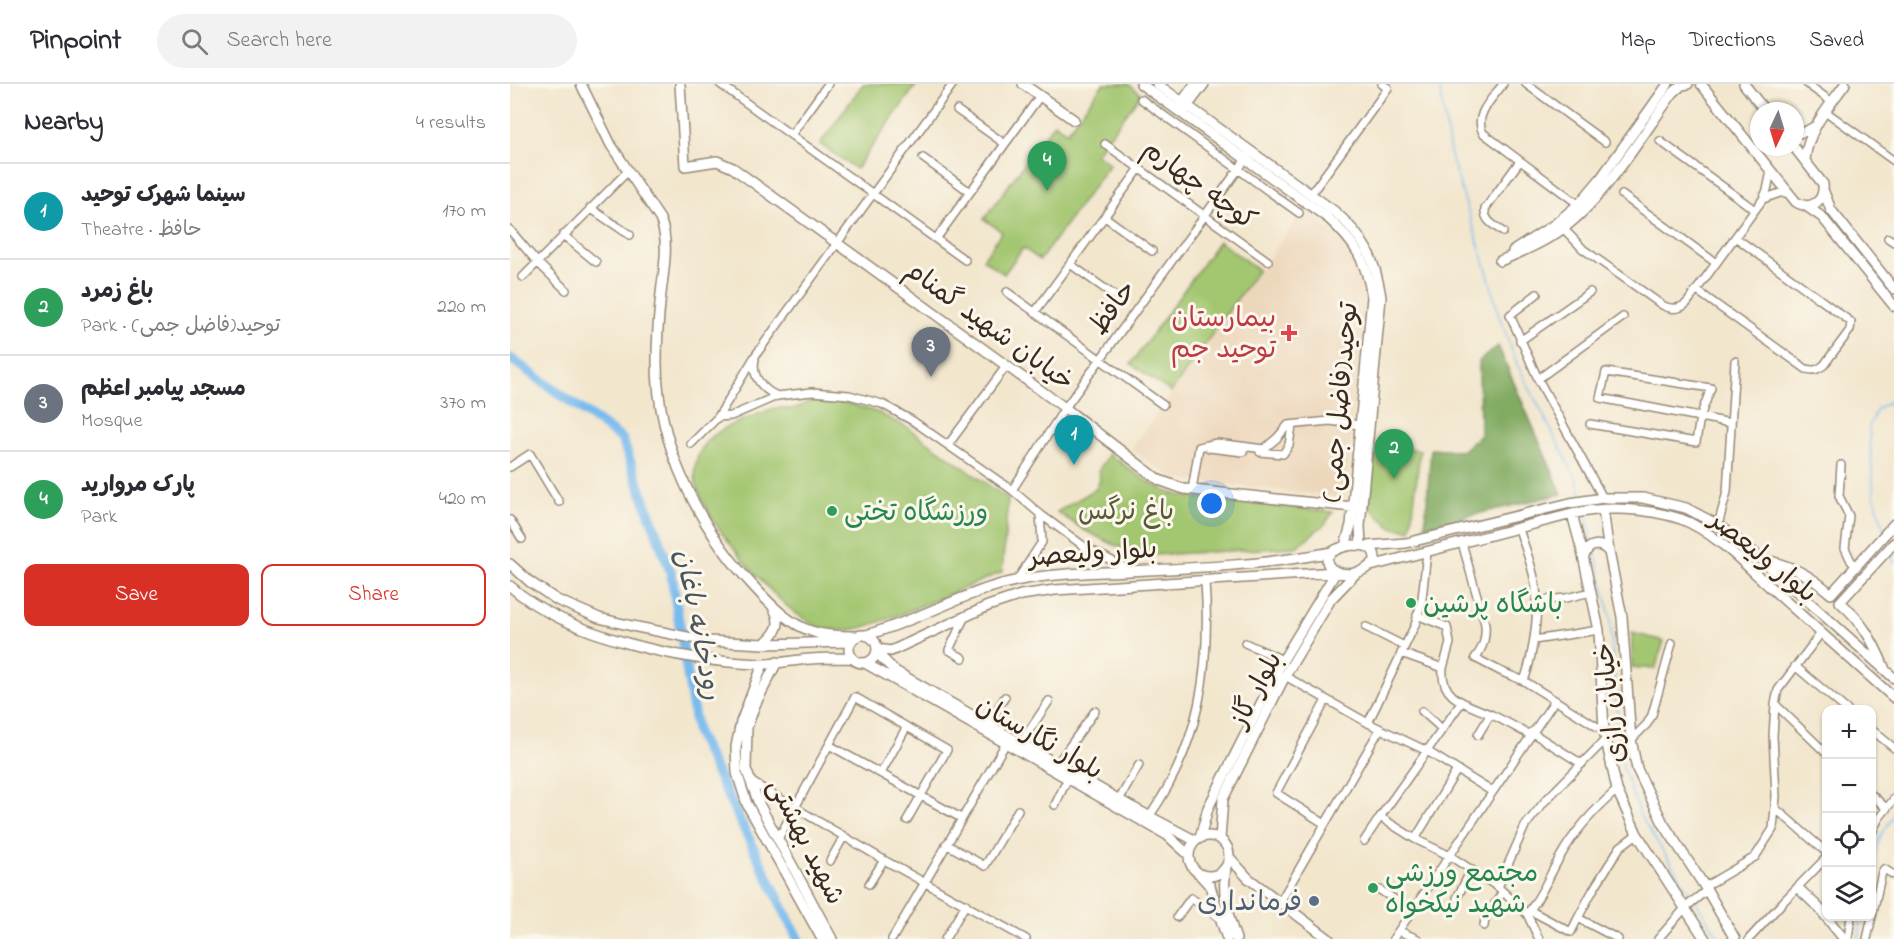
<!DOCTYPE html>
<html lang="en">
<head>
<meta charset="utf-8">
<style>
	body { margin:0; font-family:"Indie Flower","Playpen Sans Arabic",sans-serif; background:#f2f2f3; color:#2b2b33 }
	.controls { position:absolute; right:18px; bottom:18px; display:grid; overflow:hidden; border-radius:12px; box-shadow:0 2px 4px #0004 }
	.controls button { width:54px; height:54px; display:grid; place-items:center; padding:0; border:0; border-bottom:2px solid #e1e1e2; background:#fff; color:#2b2b33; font:30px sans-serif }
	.compass { position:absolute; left:1240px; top:18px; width:54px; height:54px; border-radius:50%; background:#fff; box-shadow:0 2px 4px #0004; rotate:184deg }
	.you { position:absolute; left:702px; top:420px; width:21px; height:21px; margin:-15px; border:4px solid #fff; border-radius:50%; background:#1a73e8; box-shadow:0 0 0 9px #1a73e833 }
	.badge { display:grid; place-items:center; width:39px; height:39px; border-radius:50%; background:#d93025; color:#fff; font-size:20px; font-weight:700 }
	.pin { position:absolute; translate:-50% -50px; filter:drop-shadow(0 2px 3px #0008) }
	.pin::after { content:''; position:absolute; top:32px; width:21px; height:18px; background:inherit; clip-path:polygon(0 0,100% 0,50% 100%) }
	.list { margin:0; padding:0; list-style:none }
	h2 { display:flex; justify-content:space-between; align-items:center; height:78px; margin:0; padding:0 24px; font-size:26px }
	h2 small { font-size:20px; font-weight:400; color:#7c7c81 }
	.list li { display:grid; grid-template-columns:39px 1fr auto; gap:18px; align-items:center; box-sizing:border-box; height:96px; padding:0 24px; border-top:2px solid #e1e1e2 }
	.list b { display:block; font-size:22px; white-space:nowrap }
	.list p { margin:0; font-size:20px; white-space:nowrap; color:#7c7c81 }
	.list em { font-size:20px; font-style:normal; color:#7c7c81 }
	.actions { display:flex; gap:12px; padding:18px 24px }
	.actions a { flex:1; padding:14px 0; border:2px solid #d93025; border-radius:12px; text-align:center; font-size:21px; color:#d93025 }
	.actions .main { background:#d93025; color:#fff }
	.icon { flex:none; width:33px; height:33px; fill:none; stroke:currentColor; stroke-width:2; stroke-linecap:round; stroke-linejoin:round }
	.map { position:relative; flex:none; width:1384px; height:855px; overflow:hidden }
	header { display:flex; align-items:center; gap:36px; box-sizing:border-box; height:84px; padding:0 30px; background:#fff; border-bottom:2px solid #e1e1e2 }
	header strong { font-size:28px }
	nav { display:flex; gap:33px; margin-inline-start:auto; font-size:21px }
	.search { width:420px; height:54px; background:#f2f2f3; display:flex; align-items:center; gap:15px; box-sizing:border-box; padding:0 21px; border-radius:33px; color:#7c7c81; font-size:22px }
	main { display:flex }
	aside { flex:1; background:#fff }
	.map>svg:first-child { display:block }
	.built { fill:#edd7bb }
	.green { fill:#a3c670; stroke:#6f7847; stroke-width:1.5 }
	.forest { fill:#82ab62; stroke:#5e6a40; stroke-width:1.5 }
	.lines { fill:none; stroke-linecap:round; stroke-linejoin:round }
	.stream { stroke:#79bbee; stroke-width:1.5 }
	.river { stroke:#79bbee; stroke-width:10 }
	.street-casing { stroke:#968876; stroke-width:10 }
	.secondary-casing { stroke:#968876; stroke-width:12 }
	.street { stroke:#fff; stroke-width:7 }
	.secondary { stroke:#fff; stroke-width:9 }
	.health-dot { fill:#e0444e; stroke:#fbf7ec; stroke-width:2 }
	.leisure-dot { fill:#2e9e5b; stroke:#fbf7ec; stroke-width:2 }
	.service-dot { fill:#5c6f8a; stroke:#fbf7ec; stroke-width:2 }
	.labels { text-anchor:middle; stroke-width:6; stroke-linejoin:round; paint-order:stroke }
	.street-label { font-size:27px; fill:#3b2a1e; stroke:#fbf7ec }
	.health-label { font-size:27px; fill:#be3a42; stroke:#fbf7ec; text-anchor:end }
	.park-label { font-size:27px; fill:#5a5937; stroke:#fbf7ec }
	.leisure-label { font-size:27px; fill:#27864d; stroke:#fbf7ec; text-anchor:start }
	.service-label { font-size:27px; fill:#4e5e75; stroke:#fbf7ec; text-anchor:end }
	.water-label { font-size:28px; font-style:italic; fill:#4e565c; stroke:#fbf7ec }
</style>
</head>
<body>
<header>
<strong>Pinpoint</strong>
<div class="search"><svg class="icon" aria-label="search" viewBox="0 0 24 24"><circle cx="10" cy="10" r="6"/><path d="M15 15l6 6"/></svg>Search here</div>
<nav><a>Map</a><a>Directions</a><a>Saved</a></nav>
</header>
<main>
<aside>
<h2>Nearby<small>4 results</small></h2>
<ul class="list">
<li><span class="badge" style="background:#0f9aa8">1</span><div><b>سینما شهرک توحید</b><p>Theatre · حافظ</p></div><em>170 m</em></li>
<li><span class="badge" style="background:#2e9e5b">2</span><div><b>باغ زمرد</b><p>Park · توحید(فاضل جمی)</p></div><em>220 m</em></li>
<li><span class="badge" style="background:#6b7280">3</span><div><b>مسجد پیامبر اعظم</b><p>Mosque</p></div><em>370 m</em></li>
<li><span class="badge" style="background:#2e9e5b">4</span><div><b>پارک مروارید</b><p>Park</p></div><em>420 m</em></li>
</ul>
<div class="actions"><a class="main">Save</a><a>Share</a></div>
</aside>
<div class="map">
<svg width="1384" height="855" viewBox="0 0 1384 855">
	<rect width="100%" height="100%" fill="#fbf7ec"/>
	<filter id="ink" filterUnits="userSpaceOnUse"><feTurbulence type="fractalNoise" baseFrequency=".0167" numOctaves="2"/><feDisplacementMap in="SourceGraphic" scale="12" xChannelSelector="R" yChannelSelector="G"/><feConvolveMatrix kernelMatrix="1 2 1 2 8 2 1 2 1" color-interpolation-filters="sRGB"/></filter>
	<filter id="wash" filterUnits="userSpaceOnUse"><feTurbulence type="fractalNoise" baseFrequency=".008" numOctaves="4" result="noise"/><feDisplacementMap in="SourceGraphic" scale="24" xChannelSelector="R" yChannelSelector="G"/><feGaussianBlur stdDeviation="1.35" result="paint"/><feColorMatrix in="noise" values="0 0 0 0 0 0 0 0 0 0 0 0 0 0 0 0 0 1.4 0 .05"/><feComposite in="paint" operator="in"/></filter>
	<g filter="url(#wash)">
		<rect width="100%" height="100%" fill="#f2e6cd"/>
		<path class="built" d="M794,125L831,154L853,178L855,220L850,279L834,414L663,394L621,366Z"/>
		<path class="green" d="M353,0H407L346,85L310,60Z
			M593,0H618L631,10L586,70L600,80L530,176L513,164L494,190L473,175L492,148L474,135L544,39L557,48Z
			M709,157L748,186L661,308L621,280Z
			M304,316L337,319L369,329L398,344L498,415L492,488C458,502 425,517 391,530C369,538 348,548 325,546C313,545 300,540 291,533C260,512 196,438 187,402C183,389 185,374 193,363C207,341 242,334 264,324C270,323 274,325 280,325C289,325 295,318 304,316Z
			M866,361L910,366L901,446L882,444L859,423Z
			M599,370C623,387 644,406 673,412L823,428L815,440L786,463L644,471L609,463L576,447L547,428L586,405L590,396L589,386Z
			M1122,549L1154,557L1145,585L1122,583Z"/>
		<path class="forest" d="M988,262L1052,410L915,442L921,365L952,367L970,351L969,277Z"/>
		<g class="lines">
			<path class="stream" d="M929,0L941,73L978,190L989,232L1007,280L1067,396L1071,413
				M1077,433L1083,457
				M1374,445L1364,411L1359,343L1367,325L1384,315
				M1085,465L1100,532L1104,593L1113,684L1130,731L1183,814
				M1381,467L1384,478
				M1362,783L1371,751L1384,731
				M1186,818L1210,855
				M1349,855L1351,832"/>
			<path class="river" d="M0,274L112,355L161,489L187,649L288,855"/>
		</g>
	</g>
	<g filter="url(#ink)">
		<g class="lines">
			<defs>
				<path id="street" d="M210,0L455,176
					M993,0C983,14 963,31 973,49L1068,120
					M1016,0L1095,58
					M1297,0L1322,18
					M631,15L789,129
					M447,26L495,60
					M1315,27L1384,77
					M281,51L318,0
					M1150,57L1245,126
					M595,60L758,177
					M413,74L460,108
					M801,110L878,4L872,0
					M1112,111L1206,179
					M1253,115L1270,109H1279
					M80,124L120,151
					M595,133L642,167
					M1053,144L1073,165L1152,221C1161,226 1169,226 1177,219L1253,115L1257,106L1261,87
					M0,146L27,178L56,206
					M993,148C984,141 974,137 975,125L1010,77
					M53,151L86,178
					M1378,154L1384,158
					M426,155L530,12
					M560,180L608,214
					M13,193L118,87
					M1186,206L1296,285C1304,287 1308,286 1314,281L1340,246L1341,238L1225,153
					M497,208L653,321
					M1027,210L1000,231L1028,295L1093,414
					M525,228L630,84
					M1010,257L1080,208
					M245,275C241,292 252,305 267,312
					M1028,295L1113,233
					M208,333L221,332L267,312L302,308L339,311L372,320L403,337L502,406L530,430L575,463L620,486
					M1080,340L1186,358L1190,333L1201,304L1096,288L1090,314L1221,339
					M181,360L208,333L245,272L443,0
					M438,361L497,281
					M699,364L733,368
					M750,368L773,370L779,361L782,342
					M1331,381L1329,412L1339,432L1335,464L1341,477L1346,482
					M0,383L20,370L49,418
					M502,406L555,324L738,72
					M682,406L689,363L707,359L754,365L767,354L778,341L820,337L850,341
					M0,436L12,455
					M1208,441L1217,408L1225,277
					M1009,445C1015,464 1023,483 1026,504C1029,530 1023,572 1014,597
					M952,459L975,540C976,553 974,563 965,574L992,588L1014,597L1094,647
					M507,496L532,458L530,430
					M1026,517L1056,514L1081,508
					M907,531L937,543L940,559L933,584
					M856,543L894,562
					M1024,556L1089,546
					M735,559L773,576
					M891,569L933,584C930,616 958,620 982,631C995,637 1007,644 1020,651
					M453,574L439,566L455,532
					M1285,582L1337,626
					M775,592L858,639L917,667L981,707
					M951,619L870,733L905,755L940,772L988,803L1017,830L1029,855
					M1265,620L1316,669
					M912,627L932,645
					M858,639L905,541L912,515L917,468
					M478,640L495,613
					M1362,646L1384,664
					M1021,648L1072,680
					M968,651L980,631
					M1121,656L1137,640L1142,631L1162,559
					M511,659L539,617
					M319,661L451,734
					M547,680L585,627
					M371,689L396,644
					M240,697L374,776L516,855
					M1362,711L1376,724
					M609,716L629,681
					M545,721L558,694
					M1265,724L1316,768
					M639,733C690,660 701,585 695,497
					M815,740L766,709L816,616
					M1362,748L1369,734L1384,715
					M268,755L345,613L437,666L397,736
					M905,755L947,686
					M854,757L870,733
					M436,760L475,782L508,726
					M320,777L334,752
					M359,800L374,776
					M988,803L1015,742L1035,717L1095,656
					M1194,803L1245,773L1263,745L1266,712L1263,652L1265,620L1268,606L1311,549
					M870,806L902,827
					M947,814L961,786
					M770,818L870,645
					M1017,830C1031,813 1039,792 1050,773C1064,748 1085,725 1107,706
					M1017,830L1023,828L1061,848L1068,834
					M667,833L681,814L710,834
					M974,842L975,835L992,809
					M889,847L908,855
					M382,855L496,659
					M435,855L456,820
					M883,855L1045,616
					M1108,855L1068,834L1083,806L1110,763L1127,750
					M1148,855L1176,823L1197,806
					M1239,855L1273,818L1316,774
					M1338,855L1341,832
					M1357,855L1372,788L1374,785L1384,791"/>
				<path id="secondary" d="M71,0L101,61L150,135C161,160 152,192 150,220C148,239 147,259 147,279C147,363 190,446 247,506C262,522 280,540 301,547C315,553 331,551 346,552
					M170,0L175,82L207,77L223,84L555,324L649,396L674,405L852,424
					M513,0L564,36
					M631,0L818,134C846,159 856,177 862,213L841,441L835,462
					M647,0L824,127C854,153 865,174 871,213L850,442L851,461
					M1191,0L1286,118C1300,127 1315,118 1313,100L1284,63
					M1234,0L1255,27
					M669,22L685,0
					M675,25L694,0
					M1285,50L1297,47L1304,43
					M1295,76C1298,45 1318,24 1335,0
					M1314,108L1321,126L1384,205
					M1296,122L1312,133L1384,222
					M1003,167L1045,140L1070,119L1091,94L1158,0
					M990,177C1011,168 1030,160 1048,148C1091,120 1132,51 1163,9L1172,1L1178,0
					M1093,426L1099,468L1112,533L1121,656L1127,685L1153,739L1197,806L1225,855
					M1062,430L1072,467L1089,546L1094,647L1107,706L1127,750L1195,855
					M842,461C855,461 866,462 865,477C834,510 788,470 842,461Z
					M857,462L896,459L1060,419L1093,414H1133L1176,424L1208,441L1242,467L1384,594
					M1074,472C1078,460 1090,457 1099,468
					M1253,475C1281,482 1299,490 1321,510L1384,440
					M0,480L20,498L47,516L89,534L122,542L197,557L254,560L340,558
					M861,482L1062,430C1096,422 1137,424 1171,435C1203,447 1236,481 1261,504C1302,541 1343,577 1384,614
					M0,502C59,554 173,577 250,580C267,580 284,576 301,575C314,574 328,574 342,574
					M339 565a14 14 0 1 1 28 0a14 14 0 1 1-28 0Z
					M356,551C408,537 459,505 510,496C546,489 582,489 619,487C686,484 757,481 822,468
					M254,560C267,548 273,540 263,523
					M367,565L381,567L478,522L511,511L545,506L826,488
					M367,569L385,587L618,721L686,757
					M267,578L245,621L237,643L236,685L249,720L322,855
					M355,579L657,751L679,771
					M253,580L231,638L226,663L227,689L237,720L312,855
					M1374,583C1363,557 1352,537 1330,518L1384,459
					M679 772a20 20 0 1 1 40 0a20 20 0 1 1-40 0Z
					M690,754L698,724L773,576L826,488
					M710,755L713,715L775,592L821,515L847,488
					M719,773L738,794L819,855
					M716,783C712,809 717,830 726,855
					M690,791L700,802L717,855
					M1288,804L1309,824L1334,855"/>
			</defs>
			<use href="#street" class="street-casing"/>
			<use href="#secondary" class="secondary-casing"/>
			<use href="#street" class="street"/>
			<use href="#secondary" class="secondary"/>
		</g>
	</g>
	<path class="health-dot" d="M776 240h6v6h6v6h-6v6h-6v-6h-6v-6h6z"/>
	<g class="leisure-dot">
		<circle cx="322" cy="427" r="6"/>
		<circle cx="901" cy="519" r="6"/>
		<circle cx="863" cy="804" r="6"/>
	</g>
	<circle class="service-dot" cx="804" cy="817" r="6"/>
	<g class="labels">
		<g class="street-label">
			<text transform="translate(690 100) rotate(36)" y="9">کوچه چهارم</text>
			<text transform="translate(602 223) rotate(-54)" y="9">حافظ</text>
			<text transform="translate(480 241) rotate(36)" y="9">خیابان شهید گمنام</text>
			<text transform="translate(829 318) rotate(-85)" y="9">توحید(فاضل جمی)</text>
			<text transform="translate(583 468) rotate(-4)" y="9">بلوار ولیعصر</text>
			<text transform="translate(1254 472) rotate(39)" y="9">بلوار ولیعصر</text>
			<text transform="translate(745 605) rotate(-62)" y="9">بلوار گاز</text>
			<text transform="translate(1099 619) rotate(-96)" y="9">خیابان رازی</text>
			<text transform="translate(530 653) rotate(30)" y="9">بلوار نگارستان</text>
			<text transform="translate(297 757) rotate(63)" y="9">شهید بهشتی</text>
		</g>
		<g class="health-label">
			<text x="766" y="242">بیمارستان<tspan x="766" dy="31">توحید جم</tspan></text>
		</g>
		<g class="park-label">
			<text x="616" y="435">باغ نرگس</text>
		</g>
		<g class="leisure-label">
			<text x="334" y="436">ورزشگاه تختی</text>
			<text x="913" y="528">باشگاه پرشین</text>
			<text x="875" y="797">مجتمع ورزشی<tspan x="875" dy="31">شهید نیکخواه</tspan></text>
		</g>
		<g class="service-label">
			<text x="792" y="826">فرمانداری</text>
		</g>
		<g class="water-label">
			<text transform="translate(190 540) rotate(79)" y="10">رودخانه باغان</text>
		</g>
	</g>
</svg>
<div class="controls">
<button>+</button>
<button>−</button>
<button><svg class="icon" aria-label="locate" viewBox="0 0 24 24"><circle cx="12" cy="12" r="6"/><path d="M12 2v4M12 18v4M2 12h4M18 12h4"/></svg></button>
<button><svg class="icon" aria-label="layers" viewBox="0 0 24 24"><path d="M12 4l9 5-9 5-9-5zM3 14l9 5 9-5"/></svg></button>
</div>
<svg class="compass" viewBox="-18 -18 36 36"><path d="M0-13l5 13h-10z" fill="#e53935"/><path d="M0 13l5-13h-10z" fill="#7c7c81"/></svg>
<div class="you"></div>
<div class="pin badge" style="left:564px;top:381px;background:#0f9aa8">1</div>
<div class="pin badge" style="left:884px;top:395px;background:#2e9e5b">2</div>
<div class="pin badge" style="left:421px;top:293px;background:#6b7280">3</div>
<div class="pin badge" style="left:537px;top:107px;background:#2e9e5b">4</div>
</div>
</main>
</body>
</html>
